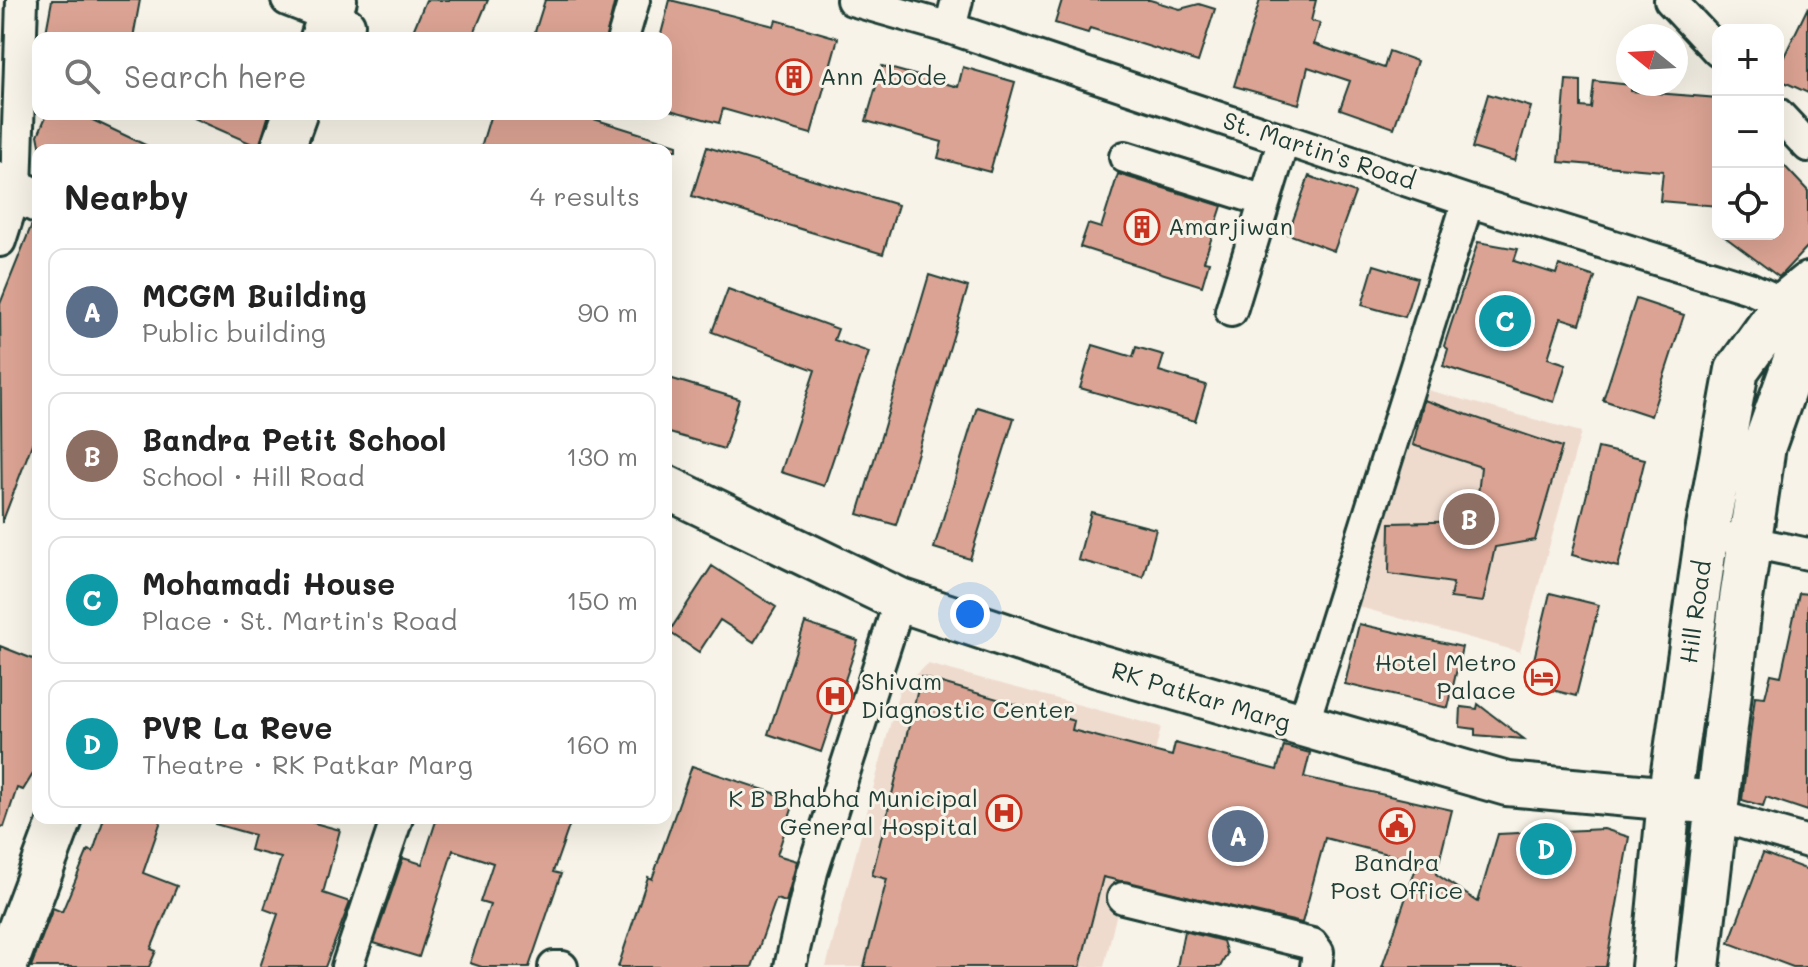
<!DOCTYPE html>
<html lang="en">
<head>
<meta charset="utf-8">
<style>
	body { margin:0; font-family:Mali,sans-serif; background:#f2f2f2; color:#222 }
	.controls { position:absolute; right:24px; top:24px; display:grid; overflow:hidden; border-radius:16px; box-shadow:0 8px 32px #0002 }
	.controls button { width:72px; height:72px; display:grid; place-items:center; padding:0; border:0; border-bottom:2px solid #e0e0e0; background:#fff; color:#222; font:40px sans-serif }
	.compass { position:absolute; left:1616px; top:24px; width:72px; height:72px; border-radius:50%; background:#fff; box-shadow:0 8px 32px #0002; rotate:288deg }
	.you { position:absolute; left:970px; top:614px; width:28px; height:28px; margin:-20px; border:6px solid #fff; border-radius:50%; background:#1a73e8; box-shadow:0 0 0 12px #1a73e833 }
	.badge { display:grid; place-items:center; width:52px; height:52px; border-radius:50%; background:#c8321e; color:#fff; font-size:26px; font-weight:700 }
	.pin { position:absolute; translate:-50% -50%; border:4px solid #fff; box-shadow:0 2px 8px #0006 }
	.list { margin:0; padding:0; list-style:none }
	h2 { display:flex; justify-content:space-between; align-items:center; height:104px; margin:0; padding:0 32px; font-size:34px }
	h2 small { font-size:26px; font-weight:400; color:#767676 }
	.list li { display:grid; grid-template-columns:52px 1fr auto; gap:24px; align-items:center; box-sizing:border-box; height:128px; margin:0 16px 16px; padding:0 16px; border:2px solid #e0e0e0; border-radius:16px }
	.list b { display:block; font-size:30px; white-space:nowrap }
	.list p { margin:0; font-size:26px; white-space:nowrap; color:#767676 }
	.list em { font-size:26px; font-style:normal; color:#767676 }
	.icon { flex:none; width:44px; height:44px; fill:none; stroke:currentColor; stroke-width:2; stroke-linecap:round; stroke-linejoin:round }
	.map { position:relative; flex:none; width:1808px; height:967px; overflow:hidden }
	.search { position:absolute; background:#fff; box-shadow:0 8px 32px #0002; left:32px; top:32px; width:640px; height:88px; display:flex; align-items:center; gap:20px; box-sizing:border-box; padding:0 28px; border-radius:16px; color:#767676; font-size:30px }
	.panel { position:absolute; background:#fff; box-shadow:0 8px 32px #0002; left:32px; top:144px; width:640px; height:680px; border-radius:16px }
	.map>svg:first-child { display:block }
	.built { fill:#efdbce }
	.building { fill:#dba393; stroke:#1f3d34; stroke-width:2 }
	.lines { fill:none; stroke-linecap:round; stroke-linejoin:round }
	.street-casing { stroke:#1f3d34; stroke-width:36 }
	.secondary-casing { stroke:#1f3d34; stroke-width:48 }
	.street { stroke:#f7f3e8; stroke-width:30 }
	.secondary { stroke:#f7f3e8; stroke-width:42 }
	.labels { text-anchor:middle; stroke-width:6; stroke-linejoin:round; paint-order:stroke }
	.poi-label { font-size:24px; fill:#1f3d34; stroke:#f7f3e8; text-anchor:start }
	.street-label { font-size:24px; fill:#1f3d34; stroke:#f7f3e8 }
</style>
</head>
<body>
<div class="map">
<svg width="1808" height="967" viewBox="0 0 1808 967">
	<rect width="100%" height="100%" fill="#f7f3e8"/>
	<filter id="ink" filterUnits="userSpaceOnUse"><feTurbulence type="fractalNoise" baseFrequency=".0125" numOctaves="2"/><feDisplacementMap in="SourceGraphic" scale="16" xChannelSelector="R" yChannelSelector="G"/><feConvolveMatrix kernelMatrix="1 2 1 2 8 2 1 2 1" color-interpolation-filters="sRGB"/></filter>
	<g filter="url(#ink)">
		<path class="built" d="M1417,387L1581,432L1520,652L1356,606Z
			M928,664L1161,727L1104,967H826L900,687Z"/>
		<path class="building" d="M52,0H140L133,38H45Z
			M426,0H488L472,38H410Z
			M545,0H615L606,38H533Z
			M670,0L774,26L776,20L838,38L811,134L723,109L719,123L666,109V38H660Z
			M1062,0H1150L1180,9L1199,4L1215,9L1198,62L1090,28L1088,33L1055,23Z
			M1260,0H1316L1311,21L1320,23L1314,44L1384,68L1389,51L1417,61L1394,128L1340,109L1350,81L1308,67L1299,104L1234,86Z
			M1808,7V93L1778,79V69Z
			M882,66L958,87L963,67L1015,82L990,172L938,158L942,142L866,121Z
			M1566,80L1581,81V107L1591,108L1594,81L1631,85V91L1718,98V206L1660,201L1663,171L1559,162Z
			M1488,94L1531,107L1515,161L1472,148Z
			M47,114H80L156,150H41L38,135Z
			M184,114H269L259,147Z
			M491,114H578L677,145V150H480Z
			M707,147L898,205L883,254L692,196Z
			M1778,159L1808,191V246L1779,277L1721,234H1778Z
			M1118,174L1222,206L1204,261L1209,262L1202,286L1080,247L1088,224L1101,228Z
			M1309,176L1355,193L1334,251L1288,234Z
			M32,224L38,225V428L2,523L0,304Z
			M1478,242L1518,249L1514,261L1556,274L1559,265L1595,277L1580,324L1561,318L1548,358L1566,364L1554,402L1443,366L1448,349L1444,346Z
			M1374,265L1417,278L1405,317L1362,305Z
			M929,275L968,287L896,525L858,514Z
			M728,289L838,329L834,340L869,352L824,486L781,472L815,370L712,332Z
			M1636,299L1684,315L1651,416L1603,400Z
			M1093,345L1133,357L1136,347L1164,355L1159,371L1206,385L1195,421L1080,388Z
			M666,377L739,399L724,449L666,432Z
			M1424,400L1562,447L1535,540L1495,547L1483,602L1450,598L1453,583L1389,574L1390,523L1475,521L1481,467L1413,445Z
			M977,407L1014,418L970,559L934,548Z
			M1598,448L1645,459L1618,567L1572,555Z
			M1091,512L1156,529L1143,577L1078,560Z
			M712,566L776,607L754,642L720,620L699,652L669,632Z
			M1550,593L1599,605L1576,696L1528,684Z
			M1799,593L1808,594V811L1766,797L1763,806L1742,800L1755,696L1765,697L1771,674L1781,676Z
			M805,623L858,641L821,752L768,734Z
			M1359,624L1462,647L1448,708L1345,684Z
			M0,646L38,661L36,769L23,790L17,788L4,827L0,826Z
			M921,677L1074,721L1072,730L1172,756L1175,743L1277,770L1284,746L1310,753L1304,777L1452,810L1436,874L1478,902L1498,834L1604,829L1629,837L1606,967H1382L1418,862L1325,838L1302,923L1103,877L1080,967H864L887,879L872,875Z
			M1478,704L1487,711L1524,739L1475,735V729L1460,727L1461,707L1477,709Z
			M692,766L795,800L777,855L797,861L786,902L776,899L752,967H618L648,877L652,879Z
			M104,818H162L143,873L177,886L151,949L156,951L149,967H31L53,908L62,912L88,850L93,852Z
			M216,818H296L340,830L323,893L350,902L325,967H260L278,914L264,909L281,858L250,850L254,835L215,824Z
			M437,818H572L553,872L561,874L529,967H482L470,963L490,905L480,902L493,863L453,850L419,957L374,943L403,858L422,864Z
			M1763,853L1808,870V967H1793L1729,943Z
			M1184,931L1223,941L1227,954L1220,967H1177Z"/>
		<g class="lines">
			<defs>
				<path id="street" d="M287,0L349,24
					M852,0L950,28L1468,201L1749,288L1808,314
					M1670,0L1718,51
					M950,28L957,0
					M623,38L634,0
					M1778,114L1808,146
					M1125,157L1265,201
					M0,241L16,191L22,0
					M1231,311L1284,139
					M1732,538L1808,554
					M1302,728L1468,201
					M1715,815L1808,842
					M1123,898L1312,944L1318,952L1316,967
					M347,967L397,818
					M554,967H562
					M790,967L812,872L900,600"/>
				<path id="secondary" d="M322,38L335,0
					M282,150L295,114
					M0,184L38,201
					M666,487L900,600L1098,666L1507,784L1717,803
					M5,967L61,818
					M1653,967L1669,800L1707,533L1737,370L1786,302L1808,284
					M1698,967L1740,606L1764,446L1799,348L1808,341"/>
			</defs>
			<use href="#street" class="street-casing"/>
			<use href="#secondary" class="secondary-casing"/>
			<use href="#street" class="street"/>
			<use href="#secondary" class="secondary"/>
		</g>
	</g>
	<defs>
		<symbol id="building-ring" viewBox="-11 -11 22 22"><circle r="9.5" fill="#f7f3e8" stroke="#c8321e" stroke-width="1.5"/><path d="M-4-6H4V6H1V3H-1V6H-4ZM-2.5-4.3h1.7v1.8h-1.7ZM.8-4.3h1.7v1.8H.8ZM-2.5-1h1.7V.8h-1.7ZM.8-1h1.7V.8H.8Z" fill="#c8321e"/></symbol>
		<symbol id="hotel-ring" viewBox="-11 -11 22 22"><circle r="9.5" fill="#f7f3e8" stroke="#c8321e" stroke-width="1.5"/><path d="M-6-4.5h1.5V1H6V5H4.5V3h-9V5H-6ZM-4 0a1.8 1.8 0 1 1 3.6 0ZM.5 0V-2.5h3Q6-2.5 6 0Z" fill="#c8321e"/></symbol>
		<symbol id="hospital-ring" viewBox="-11 -11 22 22"><circle r="9.5" fill="#f7f3e8" stroke="#c8321e" stroke-width="1.5"/><path d="M-5-5h3v3.5h4V-5h3V5h-3V1.5h-4V5h-3Z" fill="#c8321e"/></symbol>
		<symbol id="civic-ring" viewBox="-11 -11 22 22"><circle r="9.5" fill="#f7f3e8" stroke="#c8321e" stroke-width="1.5"/><path d="M-.6-6.5H3V-4.5H.6V-3L4-1V1h2V6H-6V1h2V-1L-.6-3ZM-1.2 2.5V6h2.4V2.5Z" fill="#c8321e"/></symbol>
	</defs>
	<g fill-rule="evenodd">
		<use href="#building-ring" x="774" y="57" width="40" height="40"/>
		<use href="#building-ring" x="1122" y="207" width="40" height="40"/>
		<use href="#hotel-ring" x="1522" y="657" width="40" height="40"/>
		<use href="#hospital-ring" x="815" y="676" width="40" height="40"/>
		<use href="#hospital-ring" x="984" y="793" width="40" height="40"/>
		<use href="#civic-ring" x="1377" y="806" width="40" height="40"/>
	</g>
	<g class="labels">
		<g class="poi-label">
			<text x="820" y="85">Ann Abode</text>
			<text x="1168" y="235">Amarjiwan</text>
			<text x="1516" y="671" text-anchor="end">Hotel Metro<tspan x="1516" dy="28">Palace</tspan></text>
			<text x="861" y="690">Shivam<tspan x="861" dy="28">Diagnostic Center</tspan></text>
			<text x="978" y="807" text-anchor="end">K B Bhabha Municipal<tspan x="978" dy="28">General Hospital</tspan></text>
			<text x="1397" y="871" text-anchor="middle">Bandra<tspan x="1397" dy="28">Post Office</tspan></text>
		</g>
		<g class="street-label">
			<text transform="translate(1319 151) rotate(18)" y="8">St. Martin's Road</text>
			<text transform="translate(1696 612) rotate(-82)" y="8">Hill Road</text>
			<text transform="translate(1201 697) rotate(17)" y="8">RK Patkar Marg</text>
		</g>
	</g>
</svg>
<div class="controls">
<button>+</button>
<button>−</button>
<button><svg class="icon" aria-label="locate" viewBox="0 0 24 24"><circle cx="12" cy="12" r="6"/><path d="M12 2v4M12 18v4M2 12h4M18 12h4"/></svg></button>
</div>
<svg class="compass" viewBox="-18 -18 36 36"><path d="M0-13l5 13h-10z" fill="#e53935"/><path d="M0 13l5-13h-10z" fill="#767676"/></svg>
<div class="you"></div>
<div class="pin badge" style="left:1238px;top:836px;background:#5c6f8a">A</div>
<div class="pin badge" style="left:1469px;top:519px;background:#8d6e63">B</div>
<div class="pin badge" style="left:1505px;top:321px;background:#0f9aa8">C</div>
<div class="pin badge" style="left:1546px;top:849px;background:#0f9aa8">D</div>
<div class="search"><svg class="icon" aria-label="search" viewBox="0 0 24 24"><circle cx="10" cy="10" r="6"/><path d="M15 15l6 6"/></svg>Search here</div>
<section class="panel">
<h2>Nearby<small>4 results</small></h2>
<ul class="list">
<li><span class="badge" style="background:#5c6f8a">A</span><div><b>MCGM Building</b><p>Public building</p></div><em>90 m</em></li>
<li><span class="badge" style="background:#8d6e63">B</span><div><b>Bandra Petit School</b><p>School · Hill Road</p></div><em>130 m</em></li>
<li><span class="badge" style="background:#0f9aa8">C</span><div><b>Mohamadi House</b><p>Place · St. Martin's Road</p></div><em>150 m</em></li>
<li><span class="badge" style="background:#0f9aa8">D</span><div><b>PVR La Reve</b><p>Theatre · RK Patkar Marg</p></div><em>160 m</em></li>
</ul>
</section>
</div>
</body>
</html>
